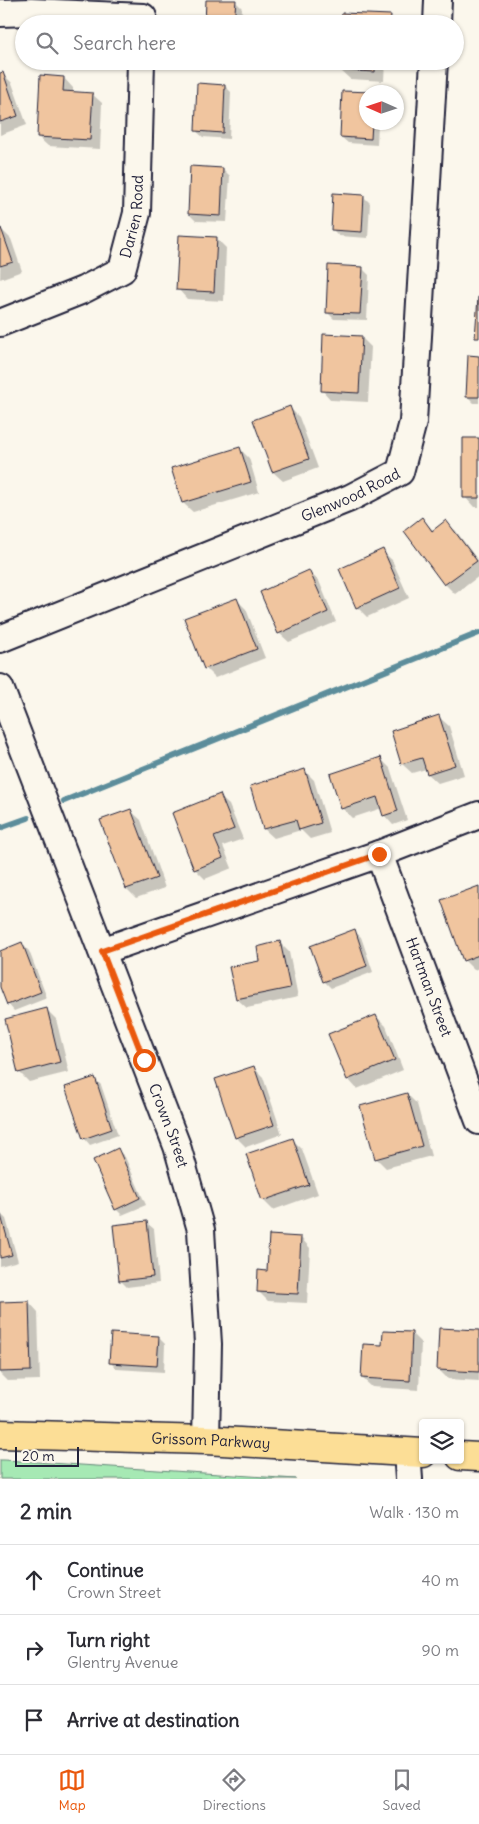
<!DOCTYPE html>
<html lang="en">
<head>
<meta charset="utf-8">
<style>
	body { margin:0; font-family:Delius,sans-serif; background:#f2f2f3; color:#2b2b33 }
	.controls { position:absolute; right:15px; bottom:15px; display:grid; overflow:hidden; border-radius:5px; box-shadow:0 1px 4px #0004 }
	.controls button { width:45px; height:45px; display:grid; place-items:center; padding:0; border:0; border-bottom:1px solid #e1e1e2; background:#fff; color:#2b2b33; font:25px sans-serif }
	.compass { position:absolute; left:359px; top:85px; width:45px; height:45px; border-radius:50%; background:#fff; box-shadow:0 1px 4px #0004; rotate:273deg }
	.scale { position:absolute; left:15px; bottom:12px; width:64px; box-sizing:border-box; padding-left:5px; border:2px solid #22223b; border-top:0; font-size:14px; line-height:18px; white-space:nowrap; color:#22223b; -webkit-text-stroke:4px #fbf7ec; paint-order:stroke }
	.stop { position:absolute; width:15px; height:15px; margin:-11px; border:4px solid #ea580c; border-radius:50%; background:#fff }
	.stop.end { background:#ea580c; border-color:#fff; box-shadow:0 1px 5px #0008 }
	.list { margin:0; padding:0; list-style:none }
	h2 { display:flex; justify-content:space-between; align-items:center; height:65px; margin:0; padding:0 20px; font-size:21px }
	h2 small { font-size:16px; font-weight:400; color:#7c7c81 }
	.list li { display:grid; grid-template-columns:32px 1fr auto; gap:15px; align-items:center; box-sizing:border-box; height:70px; padding:0 20px; border-top:1px solid #e1e1e2 }
	.list b { display:block; font-size:19px; white-space:nowrap }
	.list p { margin:0; font-size:16px; white-space:nowrap; color:#7c7c81 }
	.list em { font-size:16px; font-style:normal; color:#7c7c81 }
	.icon { flex:none; width:28px; height:28px; fill:none; stroke:currentColor; stroke-width:2; stroke-linecap:round; stroke-linejoin:round }
	.map { position:relative; flex:none; width:479px; height:1479px; overflow:hidden }
	.search { position:absolute; background:#fff; box-shadow:0 1px 4px #0004; left:15px; right:15px; top:15px; height:55px; display:flex; align-items:center; gap:12px; box-sizing:border-box; padding:0 18px; border-radius:28px; color:#7c7c81; font-size:19px }
	.sheet { height:275px; background:#fff }
	nav { display:flex; justify-content:space-around; align-items:center; box-sizing:border-box; height:70px; border-top:1px solid #e1e1e2; background:#fff; font-size:14px; color:#7c7c81 }
	nav a { display:grid; justify-items:center; gap:2px }
	nav .on { color:#ea580c }
	.map>svg:first-child { display:block }
	.green { fill:#a6e9b4; stroke:#648678 }
	.shadow { fill:#0003 }
	.lines { fill:none; stroke-linecap:round; stroke-linejoin:round }
	.stream { stroke:#5c8d9b; stroke-width:6 }
	.building { fill:#f0c59f; stroke:#22223b }
	.minor-casing { stroke:#22223b; stroke-width:30 }
	.major-casing { stroke:#22223b; stroke-width:31 }
	.minor { stroke:#fbf7ec; stroke-width:26 }
	.major { stroke:#fcde96; stroke-width:28 }
	.route { stroke:#ea580c; stroke-width:6 }
	.labels { text-anchor:middle; stroke-width:4; stroke-linejoin:round; paint-order:stroke }
	.street-label { font-size:15px; fill:#22223b; stroke:#fbf7ec }
</style>
</head>
<body>
<div class="map">
<svg width="479" height="1479" viewBox="0 0 479 1479">
	<rect width="100%" height="100%" fill="#fbf7ec"/>
	<filter id="ink" filterUnits="userSpaceOnUse"><feTurbulence type="fractalNoise" baseFrequency=".02" numOctaves="2"/><feDisplacementMap in="SourceGraphic" scale="10" xChannelSelector="R" yChannelSelector="G"/><feConvolveMatrix kernelMatrix="1 2 1 2 8 2 1 2 1" color-interpolation-filters="sRGB"/></filter>
	<g filter="url(#ink)">
		<path class="green" d="M0,1460H4L296,1479H0Z"/>
		<path class="shadow" d="M208,0L235,1L242,8L241,24H206Z
			M390,17L397,24H343Z
			M206,61H239V68L211,66Z
			M341,61H385L384,81L350,79L340,70Z
			M3,74L12,83L27,125L0,135V75Z
			M64,78L73,88V93L92,94L102,103L100,149L48,146L38,137Z
			M225,86L231,92L229,139L203,137L196,131Z
			M343,92L366,93V122H378L377,145L348,143L341,137Z
			M223,169L230,176L227,222L196,221L189,214Z
			M363,196L370,203L368,238L339,236L333,230Z
			M1,229L11,239L22,271L0,279Z
			M217,239L226,248L224,301L187,299L178,289Z
			M362,268L369,275L367,320L334,319L327,312Z
			M361,337L371,347L368,402L331,400L322,390Z
			M479,357V403H474L467,396Z
			M289,407L299,417L318,468L283,481L273,472L254,421Z
			M479,439V507H474L465,497Z
			M240,449L249,458L259,492L193,512L183,503L173,469Z
			M422,519L434,531L446,522L456,531L479,562V576L455,594L445,584Z
			M382,551L392,560L409,598L367,617L357,607Z
			M309,572L319,581L336,622L289,642L279,633Z
			M236,599L246,609L265,658L215,678L205,668Z
			M439,717L449,726L464,775L438,783L428,774L426,769L412,773L402,764L392,732Z
			M380,758L390,768L407,820L393,825L384,815L382,808L352,818L342,808Z
			M305,771L314,780L330,833L310,839L301,830L274,838L264,829L252,787Z
			M219,796L229,805L243,839L223,846L232,868L205,879L195,869Z
			M131,811L141,820L165,888L136,898L127,889Z
			M479,888V968L474,970L464,960Z
			M354,931L361,937L373,972L331,988L324,981Z
			M280,943L289,952L298,997L247,1008L237,999L231,968L261,962Z
			M22,944L29,951L47,998L14,1011L8,1004L0,984V952Z
			M47,1010L56,1019L69,1072L29,1082L19,1072Z
			M376,1016L386,1026L403,1070L357,1089L348,1079Z
			M254,1068L263,1077L282,1134L246,1147L236,1137Z
			M94,1078L101,1085L118,1135L90,1145L84,1138Z
			M407,1094L417,1104L431,1156L386,1168L376,1158Z
			M292,1139L302,1149L318,1194L273,1210L263,1200Z
			M118,1150L125,1157L146,1205L122,1215L116,1209Z
			M0,1213L6,1219L18,1261L0,1266Z
			M147,1223L154,1229L159,1283L127,1287L120,1280Z
			M301,1238L310,1248L307,1303L268,1301L258,1291Z
			M29,1302L38,1312L40,1380L7,1381L0,1374V1303Z
			M479,1331V1381L448,1379L438,1369Z
			M412,1334L421,1343L419,1390L372,1387L362,1378L384,1347Z
			M158,1337L165,1344L164,1372L117,1369L111,1363Z"/>
		<g class="lines">
			<path class="stream" d="M64,801L479,633
				M0,828L28,818"/>
		</g>
		<path class="building" d="M206,0H236L234,24H205Z
			M342,13L391,15L390,24H341Z
			M340,61H375V72L339,70Z
			M3,72L18,116L0,122V73Z
			M40,75L64,77L63,91L93,93L90,140L37,137Z
			M197,83L225,85L223,133L195,131Z
			M342,91L373,92H366V122H372L371,139L340,137Z
			M190,166L223,168L221,216L188,214Z
			M333,193L364,195L362,232L331,230Z
			M0,228H1L13,262L0,266Z
			M179,235L217,237L214,292L176,290Z
			M328,265L363,267L360,314L326,313Z
			M478,297H479V338H475Z
			M323,334L362,336L359,393L321,391Z
			M468,355L479,356V397H466Z
			M290,406L309,459L272,472L253,420Z
			M463,438H479V498H463Z
			M240,447L251,482L182,503L171,468Z
			M422,517L432,531L446,520L477,561L444,585L404,531Z
			M383,549L400,588L356,608L339,569Z
			M309,570L328,612L278,634L260,592Z
			M237,598L257,649L204,669L184,618Z
			M439,715L455,765L427,774L422,758L401,764L391,731Z
			M381,757L398,811L383,816L377,797L341,809L330,774Z
			M305,769L321,823L299,830L296,820L263,829L250,786Z
			M220,794L234,829L214,837L223,858L194,870L172,813Z
			M131,809L157,878L126,889L100,820Z
			M479,886V955L463,961L441,900Z
			M355,929L367,966L323,982L310,946Z
			M280,941L290,988L236,999L229,967L259,961L257,947Z
			M22,942L41,992L7,1005L0,987V951Z
			M47,1008L60,1062L18,1073L5,1019Z
			M376,1015L395,1060L347,1080L328,1034Z
			M254,1066L274,1125L235,1138L215,1079Z
			M95,1077L112,1129L83,1139L65,1087Z
			M407,1093L422,1146L375,1159L360,1106Z
			M293,1138L309,1185L262,1201L246,1154Z
			M118,1148L140,1198L115,1210L93,1160Z
			M0,1212L12,1255L0,1258Z
			M147,1221L153,1277L119,1281L113,1225Z
			M269,1235L301,1237L298,1294L257,1292L258,1270L267,1271Z
			M29,1301L31,1371L0,1372V1302Z
			M439,1328L479,1330V1372L437,1370Z
			M383,1331L412,1332L410,1381L361,1378L363,1344L382,1345Z
			M111,1333L159,1336L157,1366L109,1363Z"/>
		<g class="lines">
			<defs>
				<g id="minor">
					<path d="M0,13L31,12L143,17"/>
					<path d="M437,24L438,0"/>
					<path id="s1" d="M0,323L83,290L122,270L137,213L141,61"/>
					<path id="s2" d="M0,639L350,498L400,472L413,422L434,61"/>
					<path id="s3" d="M0,688L177,1146L201,1230L208,1344L206,1440"/>
					<path id="s4" d="M379,854L479,1121"/>
					<path d="M102,951L379,854L479,815"/>
					<path d="M407,1452L409,1479"/>
				</g>
				<g id="major">
					<path id="s5" d="M0,1434L206,1440L423,1453"/>
					<path d="M460,1456L479,1457"/>
				</g>
			</defs>
			<use href="#minor" class="minor-casing"/>
			<use href="#major" class="major-casing"/>
			<use href="#minor" class="minor"/>
			<use href="#major" class="major"/>
		</g>
	</g>
	<g class="lines" filter="url(#ink)">
		<path class="route" d="M144,1060L102,951L379,854"/>
	</g>
	<g class="labels">
		<g class="street-label">
			<text dy="5" stroke="none"><textPath href="#s1" startOffset="188">Darien Road</textPath></text>
			<text dy="5" stroke="none"><textPath href="#s2" startOffset="379">Glenwood Road</textPath></text>
			<text dy="5" stroke="none"><textPath href="#s4" startOffset="142">Hartman Street</textPath></text>
			<text dy="5" stroke="none"><textPath href="#s3" startOffset="469">Crown Street</textPath></text>
			<text dy="5" stroke="none"><textPath href="#s5" startOffset="211">Grissom Parkway</textPath></text>
		</g>
	</g>
</svg>
<div class="controls">
<button><svg class="icon" aria-label="layers" viewBox="0 0 24 24"><path d="M12 4l9 5-9 5-9-5zM3 14l9 5 9-5"/></svg></button>
</div>
<svg class="compass" viewBox="-18 -18 36 36"><path d="M0-13l5 13h-10z" fill="#e53935"/><path d="M0 13l5-13h-10z" fill="#7c7c81"/></svg>
<div class="scale">20 m</div>
<div class="stop" style="left:144px;top:1060px"></div>
<div class="stop end" style="left:379px;top:854px"></div>
<div class="search"><svg class="icon" aria-label="search" viewBox="0 0 24 24"><circle cx="10" cy="10" r="6"/><path d="M15 15l6 6"/></svg>Search here</div>
</div>
<section class="sheet">
<h2>2 min<small>Walk · 130 m</small></h2>
<ul class="list">
<li><svg class="icon" aria-label="ahead" viewBox="0 0 24 24"><path d="M12 20V5M6 11l6-6 6 6"/></svg><div><b>Continue</b><p>Crown Street</p></div><em>40 m</em></li>
<li><svg class="icon" aria-label="right" viewBox="0 0 24 24"><path d="M7 20v-9h11M14 6l5 5-5 5"/></svg><div><b>Turn right</b><p>Glentry Avenue</p></div><em>90 m</em></li>
<li><svg class="icon" aria-label="arrive" viewBox="0 0 24 24"><path d="M6 21V4h12l-3 4 3 4H6"/></svg><div><b>Arrive at destination</b></div></li>
</ul>
</section>
<nav>
<a class="on"><svg class="icon" aria-label="map" viewBox="0 0 24 24"><path d="M3 6l6-2 6 2 6-2v14l-6 2-6-2-6 2zM9 4v14M15 6v14"/></svg>Map</a>
<a><svg class="icon" aria-label="directions" viewBox="0 0 24 24"><path d="M12 3l9 9-9 9-9-9zM9 14v-3h6M13 9l2 2-2 2"/></svg>Directions</a>
<a><svg class="icon" aria-label="saved" viewBox="0 0 24 24"><path d="M7 4h10v16l-5-4-5 4z"/></svg>Saved</a>
</nav>
</body>
</html>
